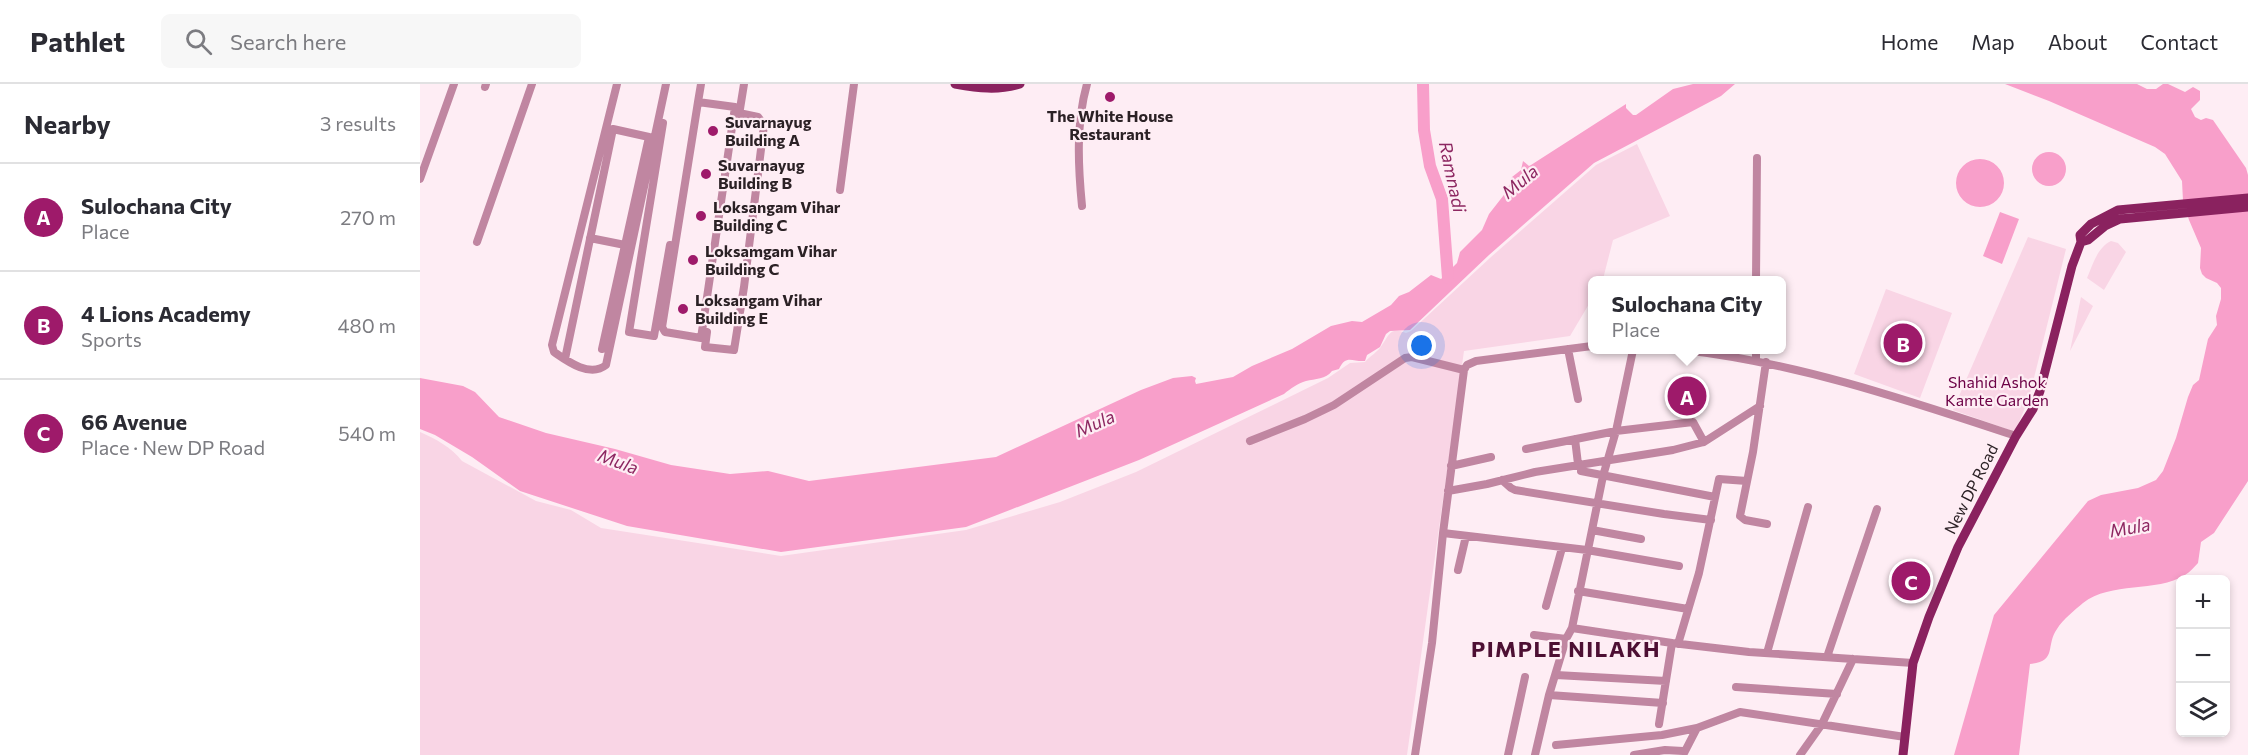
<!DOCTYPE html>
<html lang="en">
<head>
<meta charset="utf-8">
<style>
	body { margin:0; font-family:Commissioner,sans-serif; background:#f7f7f7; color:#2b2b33 }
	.controls { position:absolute; right:18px; bottom:18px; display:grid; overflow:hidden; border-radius:9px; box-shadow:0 3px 9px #0003 }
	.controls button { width:54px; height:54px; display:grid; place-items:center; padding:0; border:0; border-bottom:2px solid #e1e1e2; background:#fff; color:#2b2b33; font:30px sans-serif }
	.you { position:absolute; left:1002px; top:262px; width:21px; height:21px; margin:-15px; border:4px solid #fff; border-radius:50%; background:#1a73e8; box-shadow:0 0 0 9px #1a73e833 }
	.badge { display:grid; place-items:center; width:39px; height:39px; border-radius:50%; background:#9e1a6a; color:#fff; font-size:20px; font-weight:700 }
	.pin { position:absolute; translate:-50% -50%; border:3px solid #fff; box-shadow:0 2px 6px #0006 }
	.popup { position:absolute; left:1168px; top:192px; width:198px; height:78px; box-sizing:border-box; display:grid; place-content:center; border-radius:9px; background:#fff; filter:drop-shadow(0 2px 4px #0005); font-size:20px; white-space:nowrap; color:#7c7c81 }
	.popup b { font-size:22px; color:#2b2b33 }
	.popup::after { content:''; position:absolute; left:50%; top:100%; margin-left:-12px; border:12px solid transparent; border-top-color:#fff }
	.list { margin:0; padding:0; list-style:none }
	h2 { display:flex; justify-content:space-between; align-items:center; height:78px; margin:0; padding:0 24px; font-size:26px }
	h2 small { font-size:20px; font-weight:400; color:#7c7c81 }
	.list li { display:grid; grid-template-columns:39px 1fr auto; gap:18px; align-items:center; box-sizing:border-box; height:108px; padding:0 24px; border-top:2px solid #e1e1e2 }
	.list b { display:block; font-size:22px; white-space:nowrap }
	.list p { margin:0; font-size:20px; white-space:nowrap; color:#7c7c81 }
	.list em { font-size:20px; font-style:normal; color:#7c7c81 }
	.icon { flex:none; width:33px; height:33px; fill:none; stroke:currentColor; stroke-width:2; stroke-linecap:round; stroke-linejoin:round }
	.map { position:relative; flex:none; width:1828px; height:671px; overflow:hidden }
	header { display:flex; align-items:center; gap:36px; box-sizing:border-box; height:84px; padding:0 30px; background:#fff; border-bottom:2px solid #e1e1e2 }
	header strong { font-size:28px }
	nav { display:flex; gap:33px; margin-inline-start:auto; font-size:21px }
	.search { width:420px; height:54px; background:#f7f7f7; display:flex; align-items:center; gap:15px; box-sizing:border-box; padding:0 21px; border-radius:9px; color:#7c7c81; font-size:22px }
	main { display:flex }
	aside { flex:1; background:#fff }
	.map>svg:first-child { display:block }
	.green { fill:#f9d5e5 }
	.water { fill:#f89fca }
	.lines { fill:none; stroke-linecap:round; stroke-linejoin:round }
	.river { stroke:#f89fca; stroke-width:12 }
	.minor { stroke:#c086a1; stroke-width:8 }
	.major { stroke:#8a225f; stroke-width:9 }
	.poi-dot { fill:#9e1a6a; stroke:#feedf4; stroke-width:2 }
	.labels { text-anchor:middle; stroke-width:4.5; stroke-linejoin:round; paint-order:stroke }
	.poi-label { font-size:16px; font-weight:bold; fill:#2b2125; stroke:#feedf4; text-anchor:start }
	.park-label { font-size:16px; fill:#6c0045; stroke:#feedf4 }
	.street-label { font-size:16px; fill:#2b2125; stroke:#feedf4 }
	.water-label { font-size:18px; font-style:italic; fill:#8d2761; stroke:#feedf4 }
	.district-label { font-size:22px; font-weight:bold; letter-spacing:1.5px; fill:#4d0f33; stroke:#feedf4 }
</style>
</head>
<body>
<header>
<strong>Pathlet</strong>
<div class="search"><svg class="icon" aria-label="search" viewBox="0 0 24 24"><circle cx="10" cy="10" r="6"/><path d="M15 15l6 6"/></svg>Search here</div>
<nav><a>Home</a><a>Map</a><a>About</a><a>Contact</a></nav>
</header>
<main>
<aside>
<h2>Nearby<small>3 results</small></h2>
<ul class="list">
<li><span class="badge">A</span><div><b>Sulochana City</b><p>Place</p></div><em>270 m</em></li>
<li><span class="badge">B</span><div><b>4 Lions Academy</b><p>Sports</p></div><em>480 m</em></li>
<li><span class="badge">C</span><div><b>66 Avenue</b><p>Place · New DP Road</p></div><em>540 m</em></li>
</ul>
</aside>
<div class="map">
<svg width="1828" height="671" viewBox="0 0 1828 671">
	<rect width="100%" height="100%" fill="#feedf4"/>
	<path class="green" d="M1217,60L1250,132L1193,156L1183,195L1172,196V215L1150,252L1044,267L987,671H0V348C16,355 31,363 42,377L116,417L151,426L181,444L361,472L546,446L640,418L716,388L908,294L930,279L945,278C950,272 958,268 962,261C970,250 970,243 986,249L991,247L1071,173L1176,81Z
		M1608,153L1646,165L1609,314L1595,348L1533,326Z
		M1691,157L1698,159L1706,168L1684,206L1667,194C1673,180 1677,164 1691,157Z
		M1466,205L1532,229L1500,314L1434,290Z
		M1661,213L1673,222L1650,267Z"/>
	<path class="water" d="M1273,0H1315L1301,12L1174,79L1069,171L990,246L970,247L966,250L960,263L947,271L945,277C932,278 926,270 919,285L912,287C906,295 895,295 886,297C878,299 870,305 864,310L719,376L546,443L361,468L207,442L100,407L52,373L15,351L0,345V294L43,302L55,308L79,333L126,349L195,365L251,381L310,390L348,387L389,397L576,373L721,306L753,294L772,292L776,294L775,297L776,300L813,293L832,282L872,265L911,242L932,237L942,238L971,221L979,212L989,208L1011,191L1021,195L1037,179L1040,168L1062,146L1069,130L1087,107L1092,93L1101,86L1103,77L1109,82L1111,81L1206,20V24L1213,31H1216L1253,5Z
		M1585,0H1717L1727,5H1736L1743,0H1748L1765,8L1773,3L1780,7V16L1771,25L1775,33L1781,36L1786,34L1793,36L1826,84L1828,91V397L1794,449L1781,458L1778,479C1774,483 1770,488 1765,491C1736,509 1691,497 1663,519C1655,526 1643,535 1637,545C1625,562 1638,577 1610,580L1599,671H1534L1574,531L1668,417L1681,411L1718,404L1736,396L1743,387L1756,354L1768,313L1773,301L1779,296L1788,255L1797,241L1796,232L1801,215V204L1797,199L1786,194L1782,190L1780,184L1781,164L1769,136L1763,117L1762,97L1745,70L1735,63L1629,17Z
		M1612 85a17 17 0 1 1 34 0a17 17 0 1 1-34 0Z
		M1536 99a24 24 0 1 1 48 0a24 24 0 1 1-48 0Z
		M1580,128L1599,135L1582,180L1563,172Z"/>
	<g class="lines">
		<path class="river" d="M1003,0L1004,46L1010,82L1022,115L1028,194"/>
		<path class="minor" d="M197,0L132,261L134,268C147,277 170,294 186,281L246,0
			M65,3L66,0
			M278,18L315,23L281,254L245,248L242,243L278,18L281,0
			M319,31L324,0
			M243,39L209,248L234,252L250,161
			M0,95L34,0
			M420,106L434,0
			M662,122C658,81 656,39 667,0
			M170,154L205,161
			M57,158L112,0
			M1336,196L1337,74
			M287,248L285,263L314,266L324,203L344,41L338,33L319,29
			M1148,265L1158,315
			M1264,266C1378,279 1487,316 1596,352
			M145,275L193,45L229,53L182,265
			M1336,277V266
			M1346,278L1333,368L1320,432L1325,436L1347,440
			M1155,355L1158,380
			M830,357L885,335L914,321L985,274L992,273L1044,286
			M1106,365L1196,347L1273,338L1284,358
			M1031,382L1071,373
			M1161,387L1295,413
			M1082,396L1091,404L1095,406L1244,430L1291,436
			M1028,407L1067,400L1115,388L1253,366L1284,358L1340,322
			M1172,446L1221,455
			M1023,449L1167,466L1259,482
			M1038,486L1046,452
			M1158,507L1268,525
			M1126,522L1142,464
			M1152,544L1252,559L1329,568L1493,579
			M1114,551L1146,555
			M1258,560L1279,489L1299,395L1327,397
			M1347,569L1388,423
			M1407,573L1457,425
			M1136,591L1246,597
			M1316,603L1417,610
			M1129,611L1243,619
			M1239,640L1252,559
			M1136,661L1242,651L1277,644
			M995,671L1012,559L1023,449L1044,286L1047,281L1056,277L1172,262
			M1088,671L1105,593
			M1115,671L1129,611L1146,555L1152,544L1183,392L1196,347L1213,266
			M1214,671L1245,666L1263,667
			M1263,671L1277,644L1320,628L1485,653
			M1380,671L1402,640L1433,575"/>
		<path class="major" d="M535,0C558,4 577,7 600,0
			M1661,158L1668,156L1685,142L1700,135L1828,123
			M1483,671L1493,579L1509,533L1538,463L1596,352L1613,325L1620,307L1652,182L1661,158L1660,151L1671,140L1698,126L1828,114"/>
	</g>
	<g class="poi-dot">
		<circle cx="690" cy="13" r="6"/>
		<circle cx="293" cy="47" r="6"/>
		<circle cx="286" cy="90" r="6"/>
		<circle cx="281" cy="132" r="6"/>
		<circle cx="273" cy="176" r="6"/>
		<circle cx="263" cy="225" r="6"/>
	</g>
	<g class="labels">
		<g class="poi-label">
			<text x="690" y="38" text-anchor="middle">The White House<tspan x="690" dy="18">Restaurant</tspan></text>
			<text x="305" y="44">Suvarnayug<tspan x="305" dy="18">Building A</tspan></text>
			<text x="298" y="87">Suvarnayug<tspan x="298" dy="18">Building B</tspan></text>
			<text x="293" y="129">Loksangam Vihar<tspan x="293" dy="18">Building C</tspan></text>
			<text x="285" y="173">Loksamgam Vihar<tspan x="285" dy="18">Building C</tspan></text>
			<text x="275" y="222">Loksangam Vihar<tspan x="275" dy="18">Building E</tspan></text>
		</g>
		<g class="park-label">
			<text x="1577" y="304">Shahid Ashok<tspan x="1577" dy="18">Kamte Garden</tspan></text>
		</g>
		<g class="street-label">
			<text transform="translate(1551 405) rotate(-63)" y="6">New DP Road</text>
		</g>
		<g class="water-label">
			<text transform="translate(1032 93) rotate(78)" y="6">Ramnadi</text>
			<text transform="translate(1100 98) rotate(-40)" y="6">Mula</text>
			<text transform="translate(675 340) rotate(-24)" y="6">Mula</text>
			<text transform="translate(198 378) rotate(20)" y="6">Mula</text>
			<text transform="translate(1710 444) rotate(-10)" y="6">Mula</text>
		</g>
		<g class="district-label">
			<text x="1146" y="573">PIMPLE NILAKH</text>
		</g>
	</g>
</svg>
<div class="controls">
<button>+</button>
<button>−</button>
<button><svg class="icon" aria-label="layers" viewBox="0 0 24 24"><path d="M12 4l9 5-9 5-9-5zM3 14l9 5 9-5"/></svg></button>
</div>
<div class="you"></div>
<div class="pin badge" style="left:1267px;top:312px">A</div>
<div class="popup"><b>Sulochana City</b>Place</div>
<div class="pin badge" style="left:1483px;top:259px">B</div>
<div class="pin badge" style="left:1491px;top:497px">C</div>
</div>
</main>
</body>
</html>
